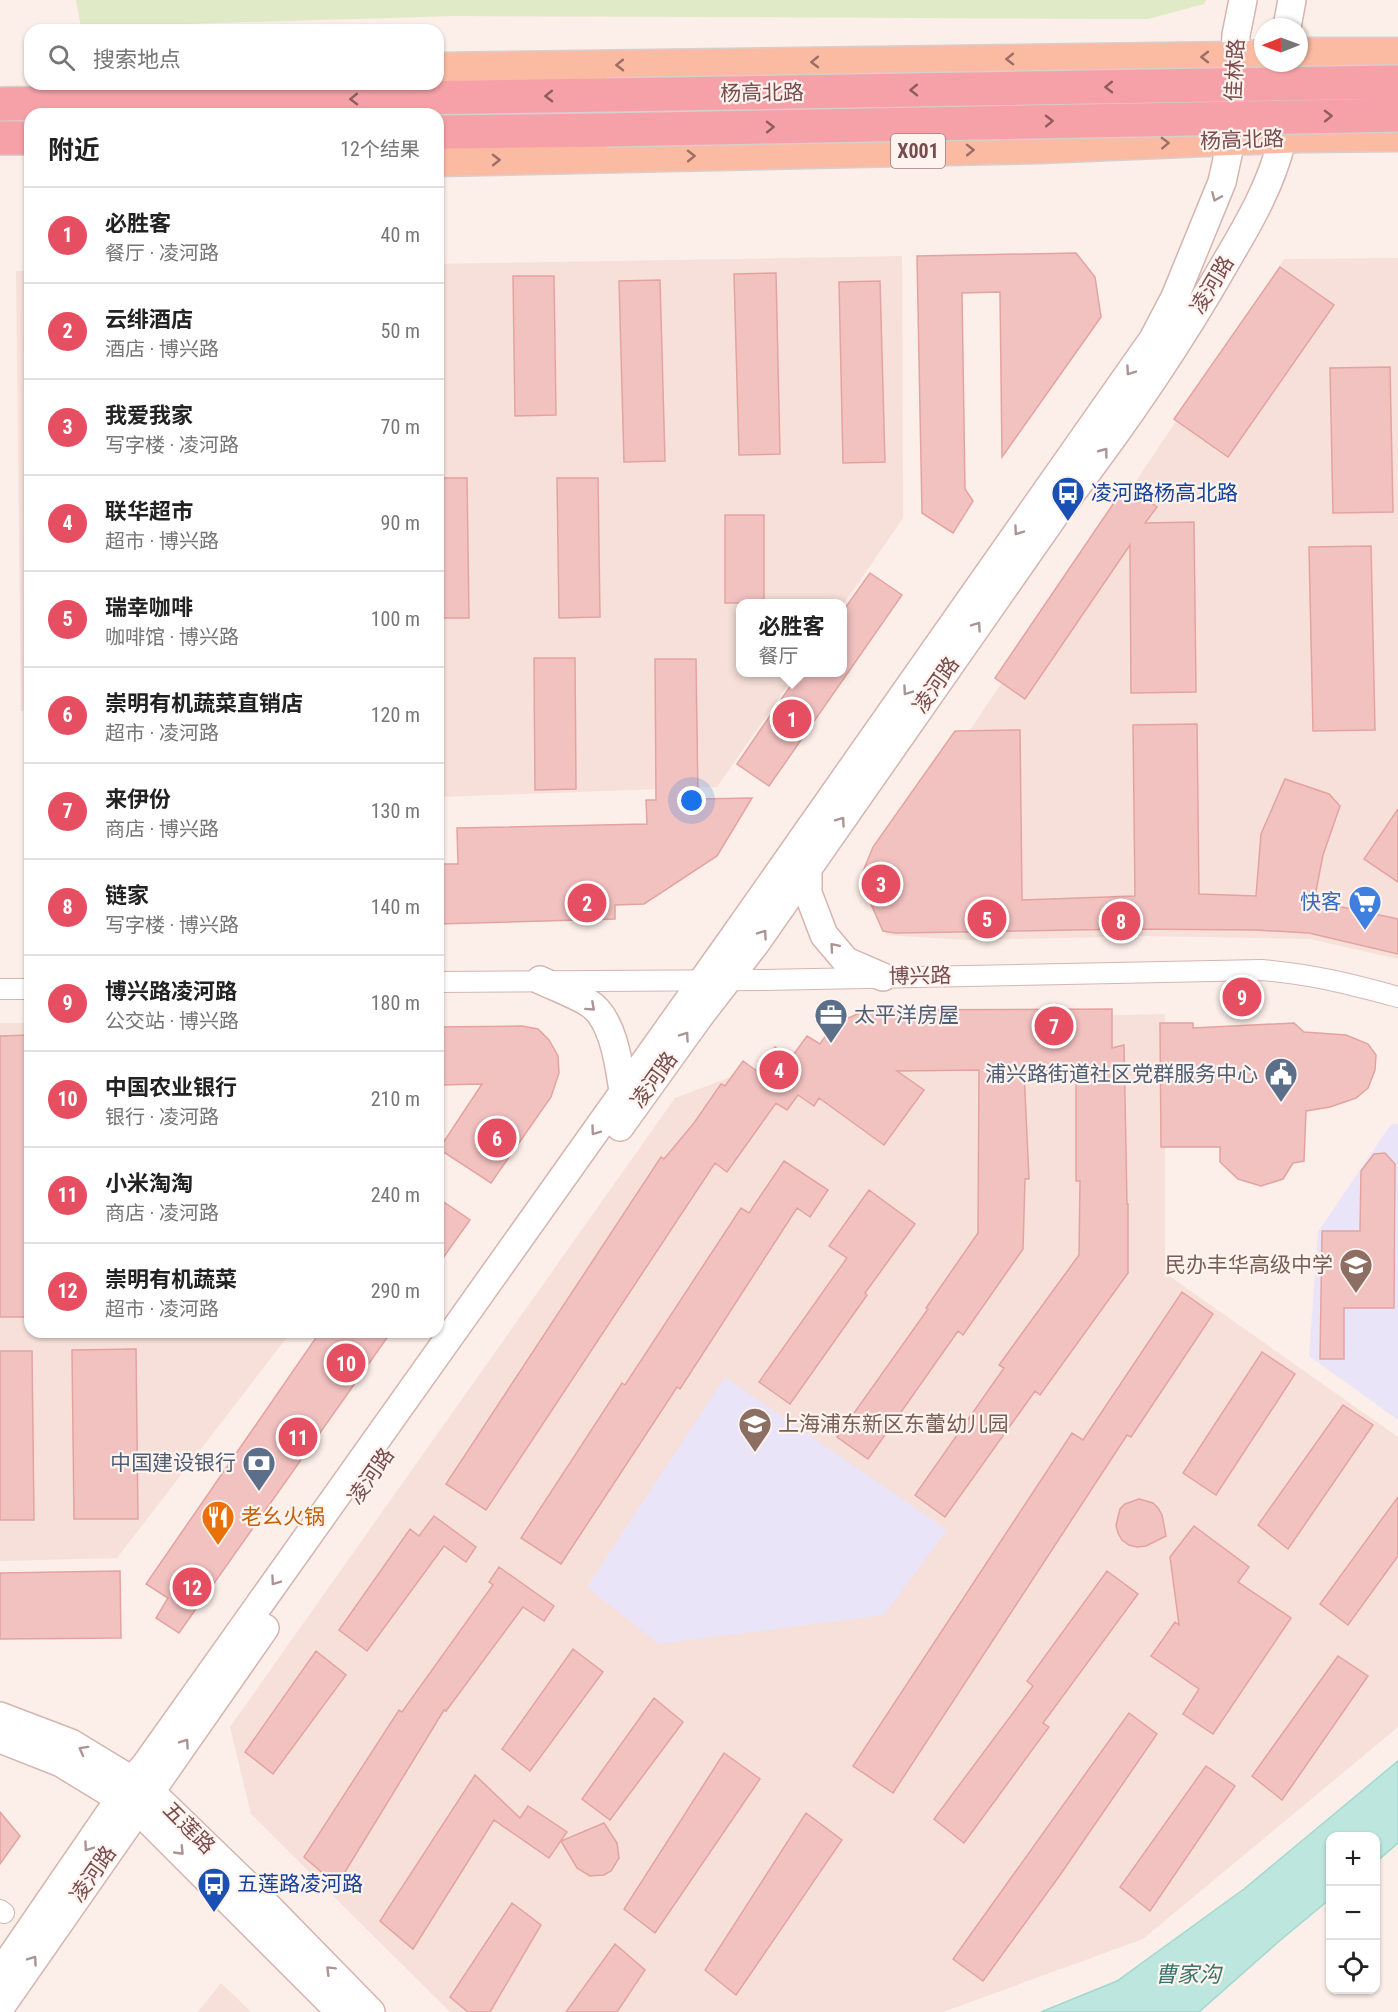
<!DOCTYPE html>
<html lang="zh">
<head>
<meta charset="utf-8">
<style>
	body { margin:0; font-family:"Roboto Condensed","Noto Sans SC",sans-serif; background:#f2f2f2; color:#222 }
	.controls { position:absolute; right:18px; bottom:18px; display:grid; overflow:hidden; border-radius:12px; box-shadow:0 2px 4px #0004 }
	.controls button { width:54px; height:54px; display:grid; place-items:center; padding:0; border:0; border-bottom:2px solid #e0e0e0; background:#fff; color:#222; font:30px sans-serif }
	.compass { position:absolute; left:1254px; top:18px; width:54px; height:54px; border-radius:50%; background:#fff; box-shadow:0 2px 4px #0004; rotate:269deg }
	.you { position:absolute; left:692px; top:801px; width:21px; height:21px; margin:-15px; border:4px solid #fff; border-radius:50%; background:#1a73e8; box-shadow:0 0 0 9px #1a73e833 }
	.badge { display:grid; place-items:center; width:39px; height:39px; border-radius:50%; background:#e54f61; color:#fff; font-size:20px; font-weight:700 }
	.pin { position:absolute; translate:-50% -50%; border:3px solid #fff; box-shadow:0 2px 6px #0006 }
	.popup { position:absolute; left:736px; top:599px; width:111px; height:78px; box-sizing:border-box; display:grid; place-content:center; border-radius:12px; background:#fff; filter:drop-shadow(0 2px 4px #0005); font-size:20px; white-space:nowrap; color:#767676 }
	.popup b { font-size:22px; color:#222 }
	.popup::after { content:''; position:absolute; left:50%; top:100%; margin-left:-12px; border:12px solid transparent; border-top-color:#fff }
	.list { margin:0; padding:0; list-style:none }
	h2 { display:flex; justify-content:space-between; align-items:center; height:78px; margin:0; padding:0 24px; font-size:26px }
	h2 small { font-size:20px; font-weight:400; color:#767676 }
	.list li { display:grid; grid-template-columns:39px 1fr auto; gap:18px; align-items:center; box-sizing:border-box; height:96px; padding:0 24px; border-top:2px solid #e0e0e0 }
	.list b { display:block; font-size:22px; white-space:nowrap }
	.list p { margin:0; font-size:20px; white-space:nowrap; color:#767676 }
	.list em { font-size:20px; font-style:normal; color:#767676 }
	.icon { flex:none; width:33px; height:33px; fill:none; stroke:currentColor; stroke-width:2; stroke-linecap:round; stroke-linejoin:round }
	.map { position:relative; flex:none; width:1398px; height:2012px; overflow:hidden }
	.search { position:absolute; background:#fff; box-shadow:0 2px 4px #0004; left:24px; top:24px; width:420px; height:66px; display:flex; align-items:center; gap:15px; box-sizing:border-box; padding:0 21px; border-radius:18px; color:#767676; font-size:22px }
	.panel { position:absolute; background:#fff; box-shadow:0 2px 4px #0004; left:24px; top:108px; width:420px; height:1230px; border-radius:18px }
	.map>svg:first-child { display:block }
	.residential { fill:#f6e0d9 }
	.education { fill:#eae4f9 }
	.green { fill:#e1eac6 }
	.water { fill:#bce6de; stroke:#a2d8ce; stroke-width:1.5 }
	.building { fill:#f2c2c0; stroke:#e4a3a0; stroke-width:1.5 }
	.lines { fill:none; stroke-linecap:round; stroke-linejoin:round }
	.street-casing { stroke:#d3b6b3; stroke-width:22 }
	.secondary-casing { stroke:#d6b4b0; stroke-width:30 }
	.primary-casing { stroke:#d9cdcd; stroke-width:33 }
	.highway-casing { stroke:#d9cdcd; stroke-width:36 }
	.street { stroke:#fff; stroke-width:20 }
	.secondary { stroke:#fff; stroke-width:27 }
	.primary { stroke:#fabba2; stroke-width:30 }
	.highway { stroke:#f6a0a7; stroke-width:33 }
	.highway-bridge-casing { stroke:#d9cdcd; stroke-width:36; stroke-linecap:butt }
	.highway-bridge { stroke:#f6a0a7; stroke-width:33 }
	.oneway { stroke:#9e6d66 }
	.oneway2 { stroke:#905d5e }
	.oneway3 { stroke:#ad9494 }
	.labels { text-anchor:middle; stroke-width:4.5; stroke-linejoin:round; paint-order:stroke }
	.shield { fill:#fff3ef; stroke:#a07e7d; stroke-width:1.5 }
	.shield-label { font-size:20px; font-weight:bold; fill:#774c4c }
	.street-label { font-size:21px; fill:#774c4c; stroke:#fff3ef }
	.transit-label { font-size:21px; fill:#164399; stroke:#fff3ef; text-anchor:start }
	.shop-label { font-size:21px; fill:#366cbe; stroke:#fff3ef; text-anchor:end }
	.service-label { font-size:21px; fill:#4e5e75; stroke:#fff3ef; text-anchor:end }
	.education-label { font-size:21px; fill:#785e54; stroke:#fff3ef; text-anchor:end }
	.food-label { font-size:21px; fill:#c56008; stroke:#fff3ef; text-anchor:start }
	.water-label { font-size:22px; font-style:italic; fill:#3c746b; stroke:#fff3ef }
</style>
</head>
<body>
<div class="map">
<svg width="1398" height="2012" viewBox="0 0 1398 2012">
	<rect width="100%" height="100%" fill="#fceee8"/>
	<path class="residential" d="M902,256L903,518L843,605L741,604V672L796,673L717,787L438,797V264Z
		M1398,258V959L1310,939L1148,936L968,940L886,935L873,876L1284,259Z
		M16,271H30V710L21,711Z
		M1165,1014V1273L1398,1437V1727L1143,1939L943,2012H450L251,1814L230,1727L675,1098L881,1021Z
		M0,1023H30V1332H291L117,1558L0,1561Z
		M221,1983L251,2012H198Z"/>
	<path class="education" d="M1391,1124H1398V1420L1309,1356L1318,1232Z
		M725,1377L947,1530L884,1615L659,1644L587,1587Z"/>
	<path class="green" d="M76,0H1206L1204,4L1148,19L454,16L81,27Z"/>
	<path class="water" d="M1398,1761V1843L1376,1862V1836H1330V1899L1277,1943L1199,2012H1041L1117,1981L1244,1889Z"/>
	<path class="building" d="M1076,253L1095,277L1101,317L1002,457L1000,292L962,293L965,489L973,501L953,533L922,513L917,256Z
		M1280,267L1334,305L1228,457L1174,419Z
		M776,273L780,454L739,455L734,274Z
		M513,276H554L556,415L515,416Z
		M660,280L665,461L624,462L619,281Z
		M880,281L885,462L843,463L839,282Z
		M1390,367L1393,512L1333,513L1330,368Z
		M438,478H467L469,618H438Z
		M557,478H598L600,617L559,618Z
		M1126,485L1157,507L1145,523L1194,522L1196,692L1131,693L1130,545L1025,699L995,678Z
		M725,515H764V603H725Z
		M1371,546L1375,730L1313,731L1309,547Z
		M870,573L902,595L769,786L737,764L800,672H843V611Z
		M534,658H575L576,789L535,790Z
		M655,659H696L698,799L752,798L717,856L644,904L615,905V919L438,924V864H458L457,828L647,824L646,800H656Z
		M1197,724L1199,894L1256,896L1261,834L1285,779L1329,794L1340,806L1323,855L1314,901L1398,919V954L1309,933L1256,930L1131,929L896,933L883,931L871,904L862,874L873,847L955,731L1020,730L1022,900L1135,896L1133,725Z
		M1398,809V882L1364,859Z
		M1112,1009V1048L1124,1045L1127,1204H1128V1273L1040,1395L1035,1391L945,1517L915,1495L1004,1368L999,1365L1079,1255L1080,1181H1076V1071H1024L1029,1179H1025L1023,1249L963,1335L958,1331L868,1459L837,1437L928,1309L926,1308L978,1233L979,1070L897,1071L924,1090L884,1145L819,1098L814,1106L798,1095L787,1110L776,1103L727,1172L715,1163L486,1510L446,1484L661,1157L664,1159L694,1123L721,1084L725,1086L743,1061L758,1072L775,1047L791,1058L807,1036L820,1044L833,1025L866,1010Z
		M1160,1023H1193V1028L1294,1023L1304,1032L1346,1035L1368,1044L1376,1055L1375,1070L1368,1088L1356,1098L1330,1107L1306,1111L1304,1161L1293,1163L1283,1179L1261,1186L1238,1179L1220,1162V1147H1161Z
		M522,1026L538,1029L549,1040L558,1056L559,1073L551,1097L491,1183L439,1149L482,1084L438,1085V1027Z
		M30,1035V1317H0V1036Z
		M1385,1153L1395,1164L1394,1308H1344V1359H1320L1322,1231H1360L1361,1171L1374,1154Z
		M784,1161L828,1190L810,1217L797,1208L680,1389L677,1387L561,1564L521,1538L622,1383L625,1385L741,1208L749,1213Z
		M869,1190L915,1224L865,1293L867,1295L790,1404L759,1382L847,1258L829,1246Z
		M438,1198L470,1220L438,1265Z
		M1182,1292L1213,1314L1131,1437L1127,1435L893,1793L853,1766L1072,1433L1083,1440Z
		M320,1332H391L179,1633L156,1618L168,1598L146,1584Z
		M136,1349L138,1519H74L72,1350Z
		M0,1351H32L34,1520H0Z
		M1262,1352L1295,1374L1216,1495L1183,1473Z
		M1343,1405L1373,1425L1288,1549L1258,1525Z
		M1398,1497V1556L1348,1625L1320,1604Z
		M1139,1499L1153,1503L1158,1508L1162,1515L1166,1536L1146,1546L1137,1547L1129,1545L1122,1540L1118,1533L1116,1525L1120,1509L1125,1504Z
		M434,1516L476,1547L466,1562L444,1546L367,1651L339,1630L410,1529L419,1536Z
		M1194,1526L1249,1567L1238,1582L1291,1618L1213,1734L1183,1714L1199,1689L1151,1656L1175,1622L1179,1625L1170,1557Z
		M499,1567L554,1606L544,1621L523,1607L446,1711L444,1710L337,1885L304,1857L399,1710L402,1712L493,1585L489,1582Z
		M120,1571L121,1638L0,1639V1573Z
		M1107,1571L1138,1594L1043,1723L1049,1727L964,1843L934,1819L1033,1686L1027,1681Z
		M573,1649L603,1672L530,1771L502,1749Z
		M316,1651L346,1675L273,1774L245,1752Z
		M1338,1656L1368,1676L1282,1800L1252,1776Z
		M654,1698L683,1722L610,1820L582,1799Z
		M1129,1713L1157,1734L1060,1875L983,1981L953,1959Z
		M724,1753L760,1779L655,1933L624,1909Z
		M1206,1766L1235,1786L1150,1911L1120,1887Z
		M475,1775L520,1818L528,1806L567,1832L549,1858L494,1820L413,1949L380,1921Z
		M0,1812L20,1836L0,1864Z
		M806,1813L842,1840L736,1995L705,1970Z
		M604,1823L617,1843L619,1858L611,1871L604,1875L590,1876L577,1868L561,1841Z
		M512,1903L541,1925L490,2012H468L450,1997Z
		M615,1944L645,1970L617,2012H566Z"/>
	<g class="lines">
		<defs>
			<path id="street" d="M438,982L764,980L1262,970C1311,974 1351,984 1398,997
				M0,989H30
				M0,1910L4,1913"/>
			<path id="secondary" d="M1287,27L1292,0
				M808,868V893L824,935L846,961L883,977
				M540,980C555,987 572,993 587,1002C613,1016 619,1064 623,1091
				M620,1127L699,1017L756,943L1057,512C1119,432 1177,348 1227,260C1249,223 1272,183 1282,140C1286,118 1284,86 1286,63
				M0,1716L71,1743L150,1791L243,1881L371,2012
				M0,1739L61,1763L138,1810L340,2012
				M0,1973L133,1779L146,1764L730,942L1153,339L1175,297L1222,182L1231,141L1236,35L1243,0
				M0,2008L265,1628"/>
			<path id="primary" d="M1299,53H1398
				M438,68L1235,57L1263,55
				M438,161L1039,148L1303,137L1398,136"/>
			<path id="highway" d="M0,104L607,95
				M438,132L606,130
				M0,138H30"/>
		</defs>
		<use href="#street" class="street-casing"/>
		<use href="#secondary" class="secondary-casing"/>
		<use href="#primary" class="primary-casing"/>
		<use href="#highway" class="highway-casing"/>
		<use href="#street" class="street"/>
		<use href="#secondary" class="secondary"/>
		<use href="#primary" class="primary"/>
		<use href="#highway" class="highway"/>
		<defs>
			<path id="highway-bridge" d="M607,95L1398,82
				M606,130L1398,115"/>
		</defs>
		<use href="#highway-bridge" class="highway-bridge-casing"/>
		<use href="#highway-bridge" class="highway-bridge"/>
	</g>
	<defs><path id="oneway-chevron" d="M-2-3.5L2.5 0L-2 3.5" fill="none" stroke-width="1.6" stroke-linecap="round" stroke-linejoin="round" transform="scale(1.5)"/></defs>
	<g class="oneway">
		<use href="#oneway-chevron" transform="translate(1205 57) rotate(180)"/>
		<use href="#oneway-chevron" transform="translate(1010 59) rotate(179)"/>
		<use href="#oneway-chevron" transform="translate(815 62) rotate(179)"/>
		<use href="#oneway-chevron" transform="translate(620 65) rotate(179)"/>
		<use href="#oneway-chevron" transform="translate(1165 143) rotate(-2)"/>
		<use href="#oneway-chevron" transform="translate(970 150) rotate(-1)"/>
		<use href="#oneway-chevron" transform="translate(691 156) rotate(-1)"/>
		<use href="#oneway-chevron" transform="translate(496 160) rotate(-1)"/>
	</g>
	<g class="oneway2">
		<use href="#oneway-chevron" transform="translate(1109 87) rotate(179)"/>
		<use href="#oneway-chevron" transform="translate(914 90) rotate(179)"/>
		<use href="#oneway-chevron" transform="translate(549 96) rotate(179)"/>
		<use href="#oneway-chevron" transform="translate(354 99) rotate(179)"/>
		<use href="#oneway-chevron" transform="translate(1328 116) rotate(-1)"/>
		<use href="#oneway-chevron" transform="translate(1049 121) rotate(-1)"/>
		<use href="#oneway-chevron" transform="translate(770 127) rotate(-1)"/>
	</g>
	<g class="oneway3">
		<use href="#oneway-chevron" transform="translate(1216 197) rotate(113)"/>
		<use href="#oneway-chevron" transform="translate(1130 371) rotate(125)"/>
		<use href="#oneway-chevron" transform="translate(1104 452) rotate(-53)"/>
		<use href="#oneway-chevron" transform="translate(1018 531) rotate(125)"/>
		<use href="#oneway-chevron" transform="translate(977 626) rotate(-55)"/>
		<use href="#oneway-chevron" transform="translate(907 691) rotate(125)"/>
		<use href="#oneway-chevron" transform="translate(841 821) rotate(-55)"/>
		<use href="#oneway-chevron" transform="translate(763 934) rotate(-55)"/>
		<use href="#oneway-chevron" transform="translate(834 947) rotate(-131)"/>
		<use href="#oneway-chevron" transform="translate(591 1007) rotate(42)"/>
		<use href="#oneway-chevron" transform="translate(685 1036) rotate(-55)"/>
		<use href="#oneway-chevron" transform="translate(595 1131) rotate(126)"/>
		<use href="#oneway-chevron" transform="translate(275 1581) rotate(125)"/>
		<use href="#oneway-chevron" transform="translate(185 1743) rotate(-55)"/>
		<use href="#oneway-chevron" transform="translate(83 1750) rotate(-151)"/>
		<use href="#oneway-chevron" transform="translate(88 1847) rotate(125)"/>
		<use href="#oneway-chevron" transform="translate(180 1851) rotate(46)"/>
		<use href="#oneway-chevron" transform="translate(33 1960) rotate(-55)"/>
		<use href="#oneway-chevron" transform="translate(330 1970) rotate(-135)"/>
	</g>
	<defs>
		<symbol id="bus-pin" viewBox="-11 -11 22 30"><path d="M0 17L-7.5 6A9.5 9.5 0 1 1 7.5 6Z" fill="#1a4fb4" stroke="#fff3ef"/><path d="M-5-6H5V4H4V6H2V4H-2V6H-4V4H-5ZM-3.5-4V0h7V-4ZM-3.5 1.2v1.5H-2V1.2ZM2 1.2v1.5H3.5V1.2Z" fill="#fff"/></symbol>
		<symbol id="supermarket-pin" viewBox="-11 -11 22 30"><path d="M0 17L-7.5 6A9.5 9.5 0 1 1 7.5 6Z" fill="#3f7fe0" stroke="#fff3ef"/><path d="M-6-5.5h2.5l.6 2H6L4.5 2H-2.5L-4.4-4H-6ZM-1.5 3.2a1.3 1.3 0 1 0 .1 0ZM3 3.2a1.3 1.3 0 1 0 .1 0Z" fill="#fff"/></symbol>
		<symbol id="office-pin" viewBox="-11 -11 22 30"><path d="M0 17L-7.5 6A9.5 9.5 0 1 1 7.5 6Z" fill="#5c6f8a" stroke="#fff3ef"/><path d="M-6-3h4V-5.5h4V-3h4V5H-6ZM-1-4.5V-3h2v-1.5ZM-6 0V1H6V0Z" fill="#fff"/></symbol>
		<symbol id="civic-pin" viewBox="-11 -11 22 30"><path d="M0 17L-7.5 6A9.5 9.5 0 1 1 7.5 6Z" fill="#5c6f8a" stroke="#fff3ef"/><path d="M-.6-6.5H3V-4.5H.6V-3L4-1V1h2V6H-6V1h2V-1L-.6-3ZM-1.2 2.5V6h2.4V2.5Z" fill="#fff"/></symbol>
		<symbol id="school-pin" viewBox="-11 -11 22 30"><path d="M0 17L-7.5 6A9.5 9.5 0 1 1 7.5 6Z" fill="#8d6e63" stroke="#fff3ef"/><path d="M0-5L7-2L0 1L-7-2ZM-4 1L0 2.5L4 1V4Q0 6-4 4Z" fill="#fff"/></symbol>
		<symbol id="bank-pin" viewBox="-11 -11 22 30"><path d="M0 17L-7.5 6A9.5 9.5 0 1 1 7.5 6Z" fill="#5c6f8a" stroke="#fff3ef"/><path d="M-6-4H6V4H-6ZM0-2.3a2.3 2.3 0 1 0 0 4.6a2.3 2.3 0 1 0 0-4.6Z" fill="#fff"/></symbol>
		<symbol id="restaurant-pin" viewBox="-11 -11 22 30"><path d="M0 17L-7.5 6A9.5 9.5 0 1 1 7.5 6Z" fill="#e8710a" stroke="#fff3ef"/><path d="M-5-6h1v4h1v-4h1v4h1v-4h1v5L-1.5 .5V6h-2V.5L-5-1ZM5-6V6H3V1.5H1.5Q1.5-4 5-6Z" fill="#fff"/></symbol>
	</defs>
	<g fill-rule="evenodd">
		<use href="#bus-pin" x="1049" y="474" width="38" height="52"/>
		<use href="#supermarket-pin" x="1346" y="883" width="38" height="52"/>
		<use href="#office-pin" x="812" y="996" width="38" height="52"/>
		<use href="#civic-pin" x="1262" y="1055" width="38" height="52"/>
		<use href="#school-pin" x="1337" y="1246" width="38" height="52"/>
		<use href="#school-pin" x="736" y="1405" width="38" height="52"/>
		<use href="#bank-pin" x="240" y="1444" width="38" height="52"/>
		<use href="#restaurant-pin" x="199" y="1498" width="38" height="52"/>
		<use href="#bus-pin" x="195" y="1865" width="38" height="52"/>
	</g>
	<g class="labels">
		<rect class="shield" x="891" y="134" width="54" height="34" rx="4.5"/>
		<g class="shield-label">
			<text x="918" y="158">X001</text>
		</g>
		<g class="street-label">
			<text transform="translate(1235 70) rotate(-87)" y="7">佳林路</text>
			<text transform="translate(762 93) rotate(-1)" y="7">杨高北路</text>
			<text transform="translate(1242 140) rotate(-2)" y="7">杨高北路</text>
			<text transform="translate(1212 285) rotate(-59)" y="7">凌河路</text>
			<text transform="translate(936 685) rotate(-55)" y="7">凌河路</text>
			<text transform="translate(920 976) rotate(-1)" y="7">博兴路</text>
			<text transform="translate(654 1080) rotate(-54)" y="7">凌河路</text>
			<text transform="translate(371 1476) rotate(-55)" y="7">凌河路</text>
			<text transform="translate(189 1828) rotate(45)" y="7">五莲路</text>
			<text transform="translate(93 1874) rotate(-55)" y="7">凌河路</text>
		</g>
		<g class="transit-label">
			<text x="1091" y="500">凌河路杨高北路</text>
			<text x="237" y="1891">五莲路凌河路</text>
		</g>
		<g class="shop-label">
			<text x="1342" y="909">快客</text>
		</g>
		<g class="service-label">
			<text x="854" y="1022" text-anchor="start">太平洋房屋</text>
			<text x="1258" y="1081">浦兴路街道社区党群服务中心</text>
			<text x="236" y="1470">中国建设银行</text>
		</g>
		<g class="education-label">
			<text x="1333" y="1272">民办丰华高级中学</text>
			<text x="778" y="1431" text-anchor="start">上海浦东新区东蕾幼儿园</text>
		</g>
		<g class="food-label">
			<text x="241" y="1524">老幺火锅</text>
		</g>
		<g class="water-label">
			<text x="1188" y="1982">曹家沟</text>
		</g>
	</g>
</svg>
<div class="controls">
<button>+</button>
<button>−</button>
<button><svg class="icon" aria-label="locate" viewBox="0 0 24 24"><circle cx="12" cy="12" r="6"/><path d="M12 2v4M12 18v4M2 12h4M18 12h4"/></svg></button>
</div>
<svg class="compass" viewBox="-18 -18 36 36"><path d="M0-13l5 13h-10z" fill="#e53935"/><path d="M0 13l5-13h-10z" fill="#767676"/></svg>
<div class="you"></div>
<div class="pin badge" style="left:792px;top:719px">1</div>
<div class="popup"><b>必胜客</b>餐厅</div>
<div class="pin badge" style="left:587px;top:903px">2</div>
<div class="pin badge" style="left:881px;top:884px">3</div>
<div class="pin badge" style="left:779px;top:1070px">4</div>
<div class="pin badge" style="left:987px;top:919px">5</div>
<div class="pin badge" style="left:497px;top:1138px">6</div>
<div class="pin badge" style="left:1054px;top:1026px">7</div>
<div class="pin badge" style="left:1121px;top:921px">8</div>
<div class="pin badge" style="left:1242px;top:997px">9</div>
<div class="pin badge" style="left:346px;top:1363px">10</div>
<div class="pin badge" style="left:298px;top:1437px">11</div>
<div class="pin badge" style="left:192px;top:1587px">12</div>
<div class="search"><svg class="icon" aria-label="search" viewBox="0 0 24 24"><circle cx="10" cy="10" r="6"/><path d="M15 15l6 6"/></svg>搜索地点</div>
<section class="panel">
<h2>附近<small>12个结果</small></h2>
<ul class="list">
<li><span class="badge">1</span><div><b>必胜客</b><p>餐厅 · 凌河路</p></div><em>40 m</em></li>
<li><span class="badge">2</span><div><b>云绯酒店</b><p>酒店 · 博兴路</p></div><em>50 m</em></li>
<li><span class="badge">3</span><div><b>我爱我家</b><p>写字楼 · 凌河路</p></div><em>70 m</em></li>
<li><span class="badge">4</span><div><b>联华超市</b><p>超市 · 博兴路</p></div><em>90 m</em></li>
<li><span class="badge">5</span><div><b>瑞幸咖啡</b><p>咖啡馆 · 博兴路</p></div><em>100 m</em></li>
<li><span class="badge">6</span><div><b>崇明有机蔬菜直销店</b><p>超市 · 凌河路</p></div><em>120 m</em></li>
<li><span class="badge">7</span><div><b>来伊份</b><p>商店 · 博兴路</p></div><em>130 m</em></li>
<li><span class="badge">8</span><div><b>链家</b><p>写字楼 · 博兴路</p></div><em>140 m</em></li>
<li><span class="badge">9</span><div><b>博兴路凌河路</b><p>公交站 · 博兴路</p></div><em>180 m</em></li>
<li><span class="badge">10</span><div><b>中国农业银行</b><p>银行 · 凌河路</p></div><em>210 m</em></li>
<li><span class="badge">11</span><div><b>小米淘淘</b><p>商店 · 凌河路</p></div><em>240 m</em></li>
<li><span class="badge">12</span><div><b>崇明有机蔬菜</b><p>超市 · 凌河路</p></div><em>290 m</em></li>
</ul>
</section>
</div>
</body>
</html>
